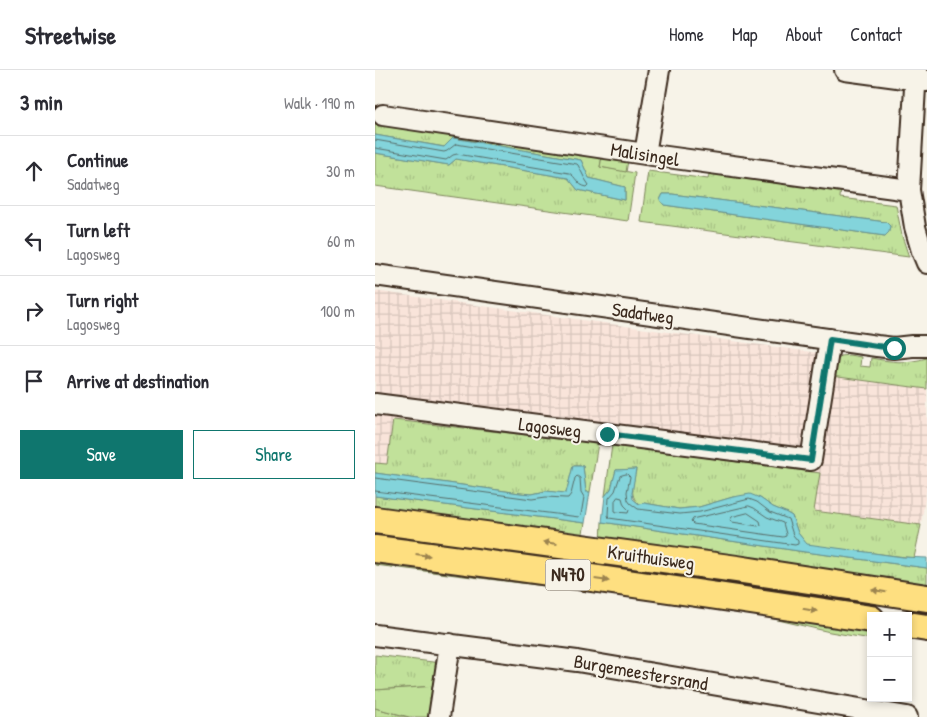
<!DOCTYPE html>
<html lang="en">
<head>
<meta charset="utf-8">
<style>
	body { margin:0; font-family:"Patrick Hand",sans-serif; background:#f2f2f3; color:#2b2b33 }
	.controls { position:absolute; right:15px; bottom:15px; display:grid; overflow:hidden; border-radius:0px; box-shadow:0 2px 8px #0003 }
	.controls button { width:45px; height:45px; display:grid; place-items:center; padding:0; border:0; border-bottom:1px solid #e1e1e2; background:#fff; color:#2b2b33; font:25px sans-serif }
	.stop { position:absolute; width:15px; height:15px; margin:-11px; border:4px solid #0f766e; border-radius:50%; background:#fff }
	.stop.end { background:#0f766e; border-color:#fff; box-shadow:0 1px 5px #0008 }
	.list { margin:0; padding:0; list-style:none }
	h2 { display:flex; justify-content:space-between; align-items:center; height:65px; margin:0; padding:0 20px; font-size:21px }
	h2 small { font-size:16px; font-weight:400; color:#7c7c81 }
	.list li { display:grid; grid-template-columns:32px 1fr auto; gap:15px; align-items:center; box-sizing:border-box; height:70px; padding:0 20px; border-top:1px solid #e1e1e2 }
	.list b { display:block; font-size:19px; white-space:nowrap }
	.list p { margin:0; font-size:16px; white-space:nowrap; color:#7c7c81 }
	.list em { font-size:16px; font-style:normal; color:#7c7c81 }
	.actions { display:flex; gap:10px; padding:15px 20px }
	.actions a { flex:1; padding:11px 0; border:1px solid #0f766e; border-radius:0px; text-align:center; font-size:18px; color:#0f766e }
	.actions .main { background:#0f766e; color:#fff }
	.icon { flex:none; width:28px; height:28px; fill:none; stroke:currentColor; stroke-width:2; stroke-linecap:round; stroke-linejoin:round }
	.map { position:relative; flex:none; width:552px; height:647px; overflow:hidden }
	header { display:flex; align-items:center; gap:30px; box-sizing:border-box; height:70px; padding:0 25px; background:#fff; border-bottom:1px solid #e1e1e2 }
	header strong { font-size:24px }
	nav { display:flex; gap:28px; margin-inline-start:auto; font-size:18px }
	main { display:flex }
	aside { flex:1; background:#fff }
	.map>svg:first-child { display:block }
	.industrial { fill:url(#industrial-grid) }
	.grass { fill:url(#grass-tufts); stroke:#7e865c; fill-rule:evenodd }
	.green { fill:#c1e19a; stroke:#7e865c }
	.water { fill:#83d4db; stroke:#66908f }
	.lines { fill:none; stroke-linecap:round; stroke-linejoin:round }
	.shore { stroke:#586e6a; stroke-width:1 }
	.minor-casing { stroke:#3b2a1e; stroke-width:24 }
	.major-casing { stroke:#3b2a1e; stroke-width:30 }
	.minor { stroke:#f7f3e8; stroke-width:20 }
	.major { stroke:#fedf80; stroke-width:26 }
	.oneway { fill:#9c844f }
	.route { stroke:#0f766e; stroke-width:6 }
	.labels { text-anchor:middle; stroke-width:4; stroke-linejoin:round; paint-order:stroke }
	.shield { fill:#f7f3e8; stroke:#73665b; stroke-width:1 }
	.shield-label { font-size:18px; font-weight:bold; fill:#3b2a1e }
	.street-label { font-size:19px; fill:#3b2a1e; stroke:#f7f3e8 }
</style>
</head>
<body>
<header>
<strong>Streetwise</strong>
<nav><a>Home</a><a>Map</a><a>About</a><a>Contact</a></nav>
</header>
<main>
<aside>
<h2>3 min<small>Walk · 190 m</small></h2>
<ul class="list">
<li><svg class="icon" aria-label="ahead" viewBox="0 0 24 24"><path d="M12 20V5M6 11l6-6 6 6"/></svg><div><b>Continue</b><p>Sadatweg</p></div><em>30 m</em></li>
<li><svg class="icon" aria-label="left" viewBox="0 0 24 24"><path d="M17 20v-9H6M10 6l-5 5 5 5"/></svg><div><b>Turn left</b><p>Lagosweg</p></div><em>60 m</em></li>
<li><svg class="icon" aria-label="right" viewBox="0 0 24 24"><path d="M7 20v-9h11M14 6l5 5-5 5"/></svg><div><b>Turn right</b><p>Lagosweg</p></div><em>100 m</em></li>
<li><svg class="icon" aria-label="arrive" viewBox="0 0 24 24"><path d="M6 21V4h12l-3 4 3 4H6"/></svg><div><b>Arrive at destination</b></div></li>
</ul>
<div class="actions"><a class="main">Save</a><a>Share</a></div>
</aside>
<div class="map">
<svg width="552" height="647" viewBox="0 0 552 647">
	<defs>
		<pattern id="industrial-grid" width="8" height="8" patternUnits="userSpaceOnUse" patternTransform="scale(1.25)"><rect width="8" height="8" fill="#f9e4da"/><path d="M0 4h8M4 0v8" fill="none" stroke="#d6c4bb"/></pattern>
		<pattern id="grass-tufts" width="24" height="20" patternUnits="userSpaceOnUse" patternTransform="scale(1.25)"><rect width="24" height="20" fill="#c1e19a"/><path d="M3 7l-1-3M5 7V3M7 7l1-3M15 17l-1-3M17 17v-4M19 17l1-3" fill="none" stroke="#a7c184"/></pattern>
	</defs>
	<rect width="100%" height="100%" fill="#f7f3e8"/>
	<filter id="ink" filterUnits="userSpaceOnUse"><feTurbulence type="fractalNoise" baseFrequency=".02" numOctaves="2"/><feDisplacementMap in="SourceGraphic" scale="10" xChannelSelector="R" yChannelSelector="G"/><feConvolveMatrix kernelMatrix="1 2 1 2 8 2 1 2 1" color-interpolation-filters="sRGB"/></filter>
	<g filter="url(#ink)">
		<path class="industrial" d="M0,221L465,286L458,296L456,306L552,319V415L546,455L439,441L444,403L223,373L18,350L12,394L0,393Z"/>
		<path class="grass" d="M0,44L228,81L225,97L260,103L253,151L0,116V83L74,95L81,89L193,108L203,120L250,130V117L214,108L206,90L78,68L70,77L0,65Z
			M335,100L466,116L465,128L521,135L527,166L534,187L266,152L273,101L333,109ZM288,124H297L511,152L515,156L510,166L289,135L285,130Z
			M474,285L486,287L485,296L495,297L496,288C518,292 530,294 552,288V319L456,306L458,296L465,286Z
			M18,350L223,373L215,422H211L208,396H198L191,424L171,421L157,424L145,423L0,403V393L12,394Z
			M237,375L445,403L439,441L546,455L539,488L432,475L423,463L417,446L410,442L398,437L385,428L358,427L324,437L304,439L269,433L264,434C253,425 259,412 261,399L241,400L236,419L230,426Z
			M0,426L210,453L207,468L0,441Z
			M227,452L430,482L552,498V519L226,472Z
			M0,456L203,485L201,498L0,471Z
			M0,488L202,514V520L0,495Z
			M226,488L470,525V531L398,527L223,501Z
			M220,517L397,542L459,557L496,563V569L455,562L390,547L219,522Z
			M0,585L66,593L62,616L0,620Z
			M0,638L34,647H0Z"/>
		<path class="green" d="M228,81L254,85L251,102L225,97Z
			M62,616L59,647H34L0,638V620Z"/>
		<path class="water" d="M0,65L69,77L78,68L206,90L214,108L250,117V130L203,120L193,108L81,89L74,95L0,83Z
			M288,124H297L511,152L515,156L514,162L510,166L289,135L285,130Z
			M198,396H208L211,422H215L210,453L0,426V403L145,423L157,424L171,421L191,423Z
			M261,399L257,423L258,429L264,434L269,433L304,439L324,437L358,427L375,424L385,428L398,437L410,442L417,446L423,463L432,474L528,487L552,488V498L430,482L227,452L230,426L236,419L241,400Z"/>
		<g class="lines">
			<path class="shore" d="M0,70L69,82L72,81L81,74L202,94L203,95L210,109L214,115L212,117C201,115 202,107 194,103L82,84L78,85L71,90L0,78
				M252,404L255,407L252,422L253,430L255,433L263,439L305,444L325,442L374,429L382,432L395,442L413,449L418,465L423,471V474L420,475L234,448L233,445L234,428L240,421L245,406Z
				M0,408L157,429L171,427L190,428H193L196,424L200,408L202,406L205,408L206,422L209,427L206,445L204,447L0,421
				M243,427L247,428L249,435L254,440L253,443L242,442L240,441V431Z
				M374,436L379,438L392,447L408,453L411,464V466L408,467L318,454L316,452L318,449Z
				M373,443L385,451L386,455L383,456L357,452L355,450L357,447Z"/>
			<defs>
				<path id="minor" d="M470,0L552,11
					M541,0L534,120L540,157L547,181L552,193
					M8,45L270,84L534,120
					M270,84L284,0
					M0,205L502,276L519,278L537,276H552
					M0,334L436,390L455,269
					M0,565L202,591L532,647
					M64,647L75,574"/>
				<path id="major" d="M0,450L362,499L552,528
					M0,479C166,500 331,524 496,549
					M533,555L552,558"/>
			</defs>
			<use href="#minor" class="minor-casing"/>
			<use href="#major" class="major-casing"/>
			<use href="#minor" class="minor"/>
			<use href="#major" class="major"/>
		</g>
		<defs><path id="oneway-solid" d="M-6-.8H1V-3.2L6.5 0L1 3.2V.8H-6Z" transform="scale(1.25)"/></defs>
		<g class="oneway">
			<use href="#oneway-solid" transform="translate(175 473) rotate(-172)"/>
			<use href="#oneway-solid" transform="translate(48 485) rotate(7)"/>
			<use href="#oneway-solid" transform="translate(227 510) rotate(8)"/>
			<use href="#oneway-solid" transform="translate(504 521) rotate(-171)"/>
			<use href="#oneway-solid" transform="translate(435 540) rotate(9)"/>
		</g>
	</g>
	<g class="lines" filter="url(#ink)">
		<path class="route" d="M232,364L436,390L455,269L502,276L519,278"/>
	</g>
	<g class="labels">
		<rect class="shield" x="170.5" y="489.5" width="45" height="31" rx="4"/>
		<g class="shield-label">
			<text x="193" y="511">N470</text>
		</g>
		<g class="street-label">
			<text transform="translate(270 84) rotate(9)" y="7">Malisingel</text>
			<text transform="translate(268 243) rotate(8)" y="7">Sadatweg</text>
			<text transform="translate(175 357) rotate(7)" y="7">Lagosweg</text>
			<text transform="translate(276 487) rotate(8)" y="7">Kruithuisweg</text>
			<text transform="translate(266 602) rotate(10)" y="7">Burgemeestersrand</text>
		</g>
	</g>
</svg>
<div class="controls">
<button>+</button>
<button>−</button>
</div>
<div class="stop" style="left:519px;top:278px"></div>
<div class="stop end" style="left:232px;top:364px"></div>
</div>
</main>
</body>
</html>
